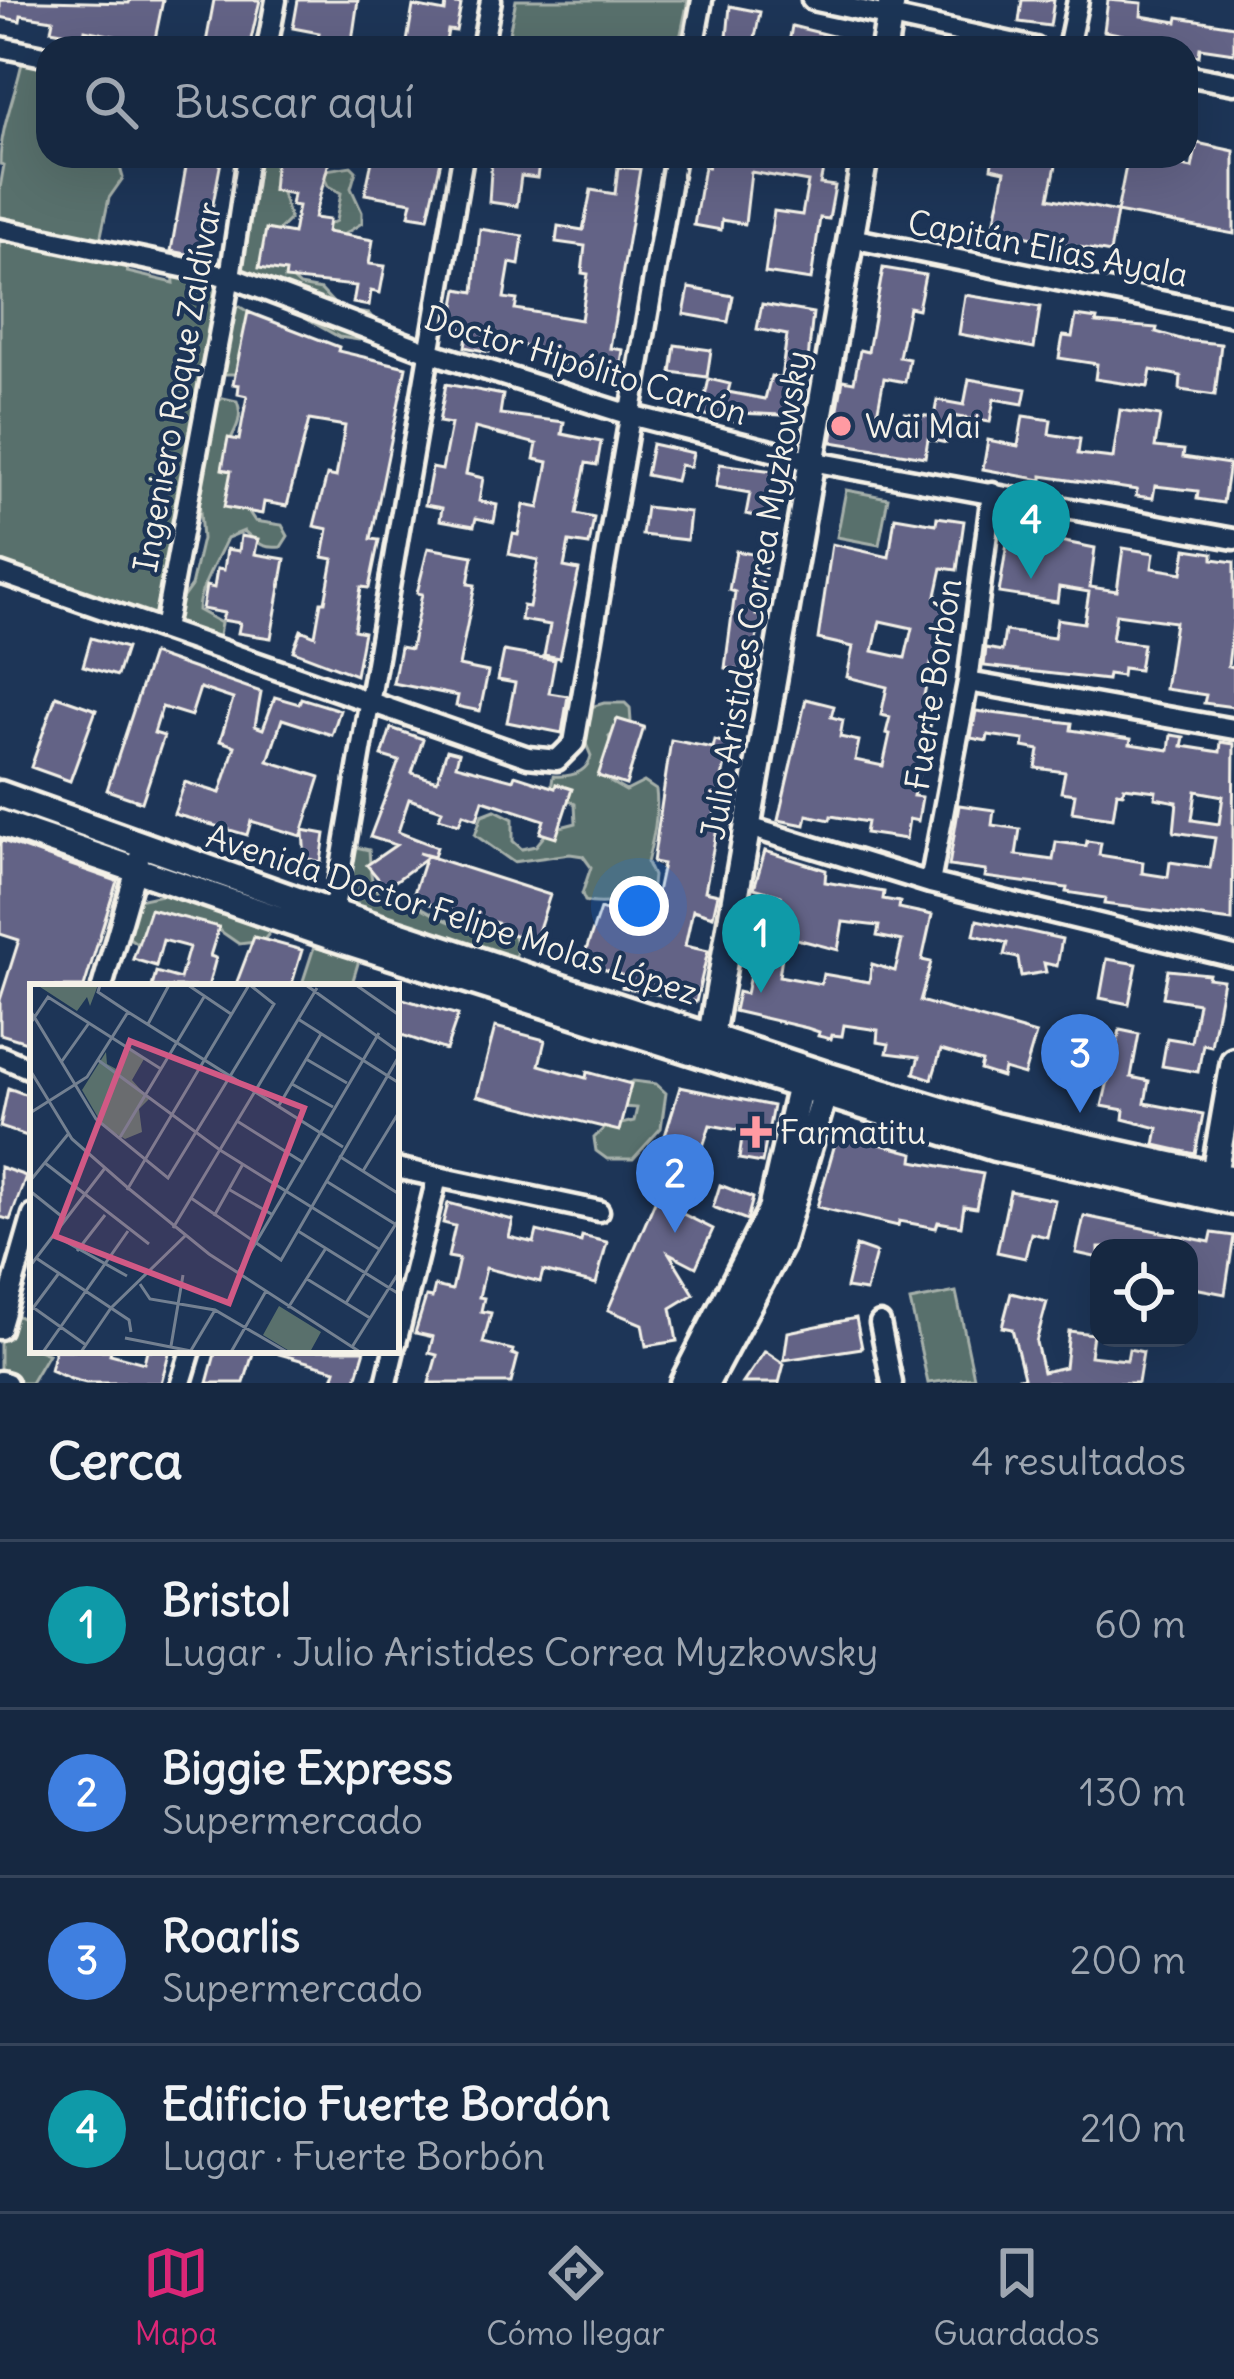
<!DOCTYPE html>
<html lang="es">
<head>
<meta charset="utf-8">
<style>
	body { margin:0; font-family:Delius,sans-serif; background:#1f3048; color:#f1f3f6 }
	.controls { position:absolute; right:36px; bottom:36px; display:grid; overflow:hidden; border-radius:24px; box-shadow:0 12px 48px #0002 }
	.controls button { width:108px; height:108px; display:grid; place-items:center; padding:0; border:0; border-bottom:3px solid #35445a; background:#162841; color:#f1f3f6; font:60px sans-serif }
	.you { position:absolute; left:639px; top:906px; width:42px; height:42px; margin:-30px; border:9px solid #fff; border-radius:50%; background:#1a73e8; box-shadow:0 0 0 18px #1a73e833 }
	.badge { display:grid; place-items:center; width:78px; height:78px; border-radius:50%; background:#db2777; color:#fff; font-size:39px; font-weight:700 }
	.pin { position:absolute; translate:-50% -99px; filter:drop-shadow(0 3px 6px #0008) }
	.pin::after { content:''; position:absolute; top:63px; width:42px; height:36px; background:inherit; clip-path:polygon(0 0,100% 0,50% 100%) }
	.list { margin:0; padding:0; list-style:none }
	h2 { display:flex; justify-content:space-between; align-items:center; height:156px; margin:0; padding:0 48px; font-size:51px }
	h2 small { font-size:39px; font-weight:400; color:#9ea6b1 }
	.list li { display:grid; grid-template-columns:78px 1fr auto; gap:36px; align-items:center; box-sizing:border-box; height:168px; padding:0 48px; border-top:3px solid #35445a }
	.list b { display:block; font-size:45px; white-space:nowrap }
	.list p { margin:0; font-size:39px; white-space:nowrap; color:#9ea6b1 }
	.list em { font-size:39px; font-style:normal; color:#9ea6b1 }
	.icon { flex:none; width:66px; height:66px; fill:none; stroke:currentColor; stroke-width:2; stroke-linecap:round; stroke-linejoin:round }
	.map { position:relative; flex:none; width:1234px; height:1383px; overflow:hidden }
	.search { position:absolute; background:#162841; box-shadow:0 12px 48px #0002; left:36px; right:36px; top:36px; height:132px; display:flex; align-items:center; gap:30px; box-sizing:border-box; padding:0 42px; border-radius:36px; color:#9ea6b1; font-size:45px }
	.sheet { height:828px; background:#162841 }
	nav { display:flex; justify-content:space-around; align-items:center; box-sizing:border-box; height:168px; border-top:3px solid #35445a; background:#162841; font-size:33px; color:#9ea6b1 }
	nav a { display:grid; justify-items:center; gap:6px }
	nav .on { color:#db2777 }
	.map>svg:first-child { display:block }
	.green { fill:#59706c; stroke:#a6b0aa; stroke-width:3 }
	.building { fill:#646486; stroke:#f4f1e8; stroke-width:3; fill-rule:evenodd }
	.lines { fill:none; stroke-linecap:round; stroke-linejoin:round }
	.minor-casing { stroke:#f4f1e8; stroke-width:27 }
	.major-casing { stroke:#f4f1e8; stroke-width:33 }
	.minor { stroke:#1d3557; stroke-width:18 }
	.major { stroke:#1d3557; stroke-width:24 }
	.poi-dot { fill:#ff9aa2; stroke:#1d3557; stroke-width:4.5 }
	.labels { text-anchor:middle; stroke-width:9; stroke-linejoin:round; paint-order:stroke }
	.street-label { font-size:33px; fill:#f4f1e8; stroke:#1d3557 }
	.poi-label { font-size:33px; fill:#f4f1e8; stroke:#1d3557; text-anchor:start }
	.inset-road { fill:none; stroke:#738091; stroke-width:3 }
	.view { fill:#d15985; fill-opacity:0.15; stroke:#d15985; stroke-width:6 }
	.inset-edge { fill:none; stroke:#f4f1e8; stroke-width:6 }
</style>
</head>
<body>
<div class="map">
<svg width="1234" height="1383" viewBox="0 0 1234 1383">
	<rect width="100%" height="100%" fill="#1d3557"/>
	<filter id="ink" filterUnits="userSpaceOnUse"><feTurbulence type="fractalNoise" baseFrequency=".00833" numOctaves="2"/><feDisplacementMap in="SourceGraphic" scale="24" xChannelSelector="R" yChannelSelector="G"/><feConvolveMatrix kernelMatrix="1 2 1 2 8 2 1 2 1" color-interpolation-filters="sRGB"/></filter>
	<g filter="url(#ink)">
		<path class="green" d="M516,0H688L678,48H506Z
			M23,58L48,62V156H117L123,178L109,198L100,240L124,247L130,264L127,272L174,283L173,271L216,273L227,299L250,313L253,324L237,374H207C191,406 194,422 191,455C186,508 173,561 164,613L151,618L98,597L0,573V188L4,165L0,164C0,127 16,95 23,58Z
			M245,156H281L278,180L290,219L276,233L289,276L300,286L321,290L340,310L369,314L374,320L371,334L359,340L339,337L237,280L236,170Z
			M351,166L356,171L351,188L362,212V223L343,235L303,236L336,221L341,193L328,186L324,177L326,170Z
			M223,398L237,401C244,418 235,431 227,446L243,503L255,521L282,525L288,536L281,547C262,549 258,543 244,531L227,538C219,557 198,590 198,610L221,623L219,636L200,643L179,639L170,615L191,586L202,539L197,471L212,405Z
			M846,490L888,498L879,545L837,537Z
			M604,703H625L630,708L631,722L609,737L614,755L610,782L626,791L644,782L656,790C659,815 653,839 647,863L653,876L651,895C639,901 597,906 585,901L582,894L591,867L583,856L570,854L513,862L475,835L482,815L495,810L513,819V841L522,849L536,846L549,830L576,823L575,804L551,790L553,776C569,777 587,774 591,756L586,744L573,743L559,729L571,713Z
			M356,847L369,850C371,870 368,889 388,901C417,897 433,919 460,925C476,928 492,925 508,929C518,936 519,955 512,965L339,902L350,851Z
			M166,894L268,921L272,930L263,941L239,944L216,928L185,924L142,947L125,935L133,901Z
			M314,947L359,960L351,987H301Z
			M633,1081L656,1084L666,1093L661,1128L633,1159H607L596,1151L594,1138L604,1128L634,1121L637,1108L623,1107L626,1084Z
			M956,1292L974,1377L928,1383L910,1301Z
			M6,1317L18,1316L27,1321L26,1345L48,1354L31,1383H8L0,1372V1323Z"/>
		<path class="building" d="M0,0L129,3L130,0H163L154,44L85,30L84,36L51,30L53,20L21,15L20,21L0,17Z
			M214,0H260L249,48H205Z
			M298,0H358L351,48H316L319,33L293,28Z
			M1022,0H1054L1050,26L1019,22Z
			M1108,0L1142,3L1141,16L1177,22L1178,17L1234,26V53L1200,48L1199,56L1186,54V48L1104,31Z
			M446,2L461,5L456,31L448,30L445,48H406L413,6L445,12Z
			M730,6L760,12L753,48H726Z
			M792,26L857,42L856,48H788Z
			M1197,143L1234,151V234L1117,212L1128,156H1157L1156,161L1192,168Z
			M188,156H222L203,257L171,251Z
			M276,156L330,158L314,218L329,220L327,232L373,240L369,264L385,266L380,293L371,291L369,306L353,303L356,286L285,279L286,272L259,268L266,229L293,234L298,206L291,205L293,194L273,190Z
			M373,156H442L428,218L409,215L412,202L365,194Z
			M492,156H540L537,178L521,176L517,206L489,202Z
			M710,156H826L820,184L835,186L829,219L820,218L811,280L765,273L774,211L802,215L808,182L751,172L745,224L722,220L721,230L694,225L704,167H708Z
			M993,156H1058L1049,198L1117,212L1110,253L993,230L1005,171L991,168Z
			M618,167L640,169L610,348L623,350L618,382L589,378V371L559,366L561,360L543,357L544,350L530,347L491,339L489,352L465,347L468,330L451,327L458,289L474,292L480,229L523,236L519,265L510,263L504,298L517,300L515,309L581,320L588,274L582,273L585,246L556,242L558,226L583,230L591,190L615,194Z
			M883,268L925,275L918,309L909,307L899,357L909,359L905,382L884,378L877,414L904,419L905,413L934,417L937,400L964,405L969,379L1026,389L1023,404L994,399L990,422L951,416L946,443L928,439L925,457L832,442L843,380L854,382L860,350L868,352Z
			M689,288L733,296L728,322L684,314Z
			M965,295L1040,307L1034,348L959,334Z
			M762,304L813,313L802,416L738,413L736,421L701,414L709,379L730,384L728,392L765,399L771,376L781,378L787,335L757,329Z
			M248,312L339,347L338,351L406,367L371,539L379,540L375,559L369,588L361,587L354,630L364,632L356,675L293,651L301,630L315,636L321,602H325L333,559L323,557L328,529L314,526L327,475L336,477L345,426L309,420L287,506L264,502L262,514L224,507L231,471L222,469L228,438L239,440L247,396L238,394L239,385L233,384Z
			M1076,316L1097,319L1096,323L1157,328L1156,332L1184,340L1221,344L1215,395L1180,390L1181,376L1151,370L1148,387L1095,379L1097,364L1059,358L1063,336L1072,337Z
			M675,345L711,350L707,377L671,372Z
			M446,384L503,395L500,414L564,422L562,434L601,442L597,465L586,463L576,514L594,518L589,545L569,542L564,567L579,570L560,658L544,655L550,625L521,620L523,606L529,607L538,560L509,554L513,534L518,535L524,505L539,508L548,462L534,459L537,444L475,428L466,474L483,478L479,501L497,505L494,522L476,518L474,526L440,520L442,508L425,505L432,468L442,470L451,424L439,422Z
			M1120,410L1160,416L1155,447L1184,450L1183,457L1229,464L1223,503L1197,499L1198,491L1155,486L1153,498L1136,496L1137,490L1042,476V480L983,469L988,440L1018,446L1023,416L1051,420L1049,434L1080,439L1078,454L1113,458Z
			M652,444L693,453L690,467L680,465L676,481L646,475Z
			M720,464L788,473L775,520L746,514L750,493L716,487Z
			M646,507L690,512L687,540L642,535Z
			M895,517L936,524L937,517L964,521L957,570L942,568L935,600L948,603L935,665L931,664L924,695L937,698L913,796L922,797L918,821L909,819L906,839L865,833L867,822L831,816L830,820L807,815L805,825L778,820L806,699L834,706L831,717L843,720L840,737L859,741L855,760L883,766L890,734L886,733L890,717L881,715L887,687L847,677L853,647L818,639L832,544L889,557ZM880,621L912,628L905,658L873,651Z
			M1009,531L1095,548L1090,587L1117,591L1123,548L1154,553L1152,568L1182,573L1186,549L1213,553V559L1234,562V617L1228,666L1234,667V707L1204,703L1206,695L1165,689L1175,622L1116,614L1112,640L1143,644L1139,670L1123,668L1122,676L1108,674L1107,680L984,666L986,648L1002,651L1005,631L1054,638L1057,619L1084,623L1089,592L1059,587L1057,602L999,593Z
			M241,536L258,539L255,554L285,559L271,638L238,633L240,623L222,620L224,613L202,609L206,586L214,588L217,569L224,570L227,549L239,551Z
			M428,548L473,556L468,584L475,585L459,666L488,672L480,711L456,706L458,696L393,683L400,647L411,649L422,594L417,593Z
			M736,551L767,557L756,615L762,616L748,672L725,668L735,592L729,590Z
			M91,638L126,648L117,676L83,666Z
			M504,651L555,660L549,693L568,696L562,733L507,722L515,683L498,680Z
			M152,654L261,692L255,726L263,729L275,697L299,704L301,698L340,710L332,735L282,719L268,761L320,777L303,830L325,834L321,862L305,858L303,832L301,836L251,821L247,835L174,814L185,782L220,793L235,746L220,741L233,699L200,688L191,716L162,707L154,733L164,736L142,802L107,790Z
			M56,696L96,710L70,781L31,767Z
			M976,711L1072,723L1071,730L1131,739L1130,744L1169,750L1171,735L1184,737L1182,746L1220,752L1221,742L1234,744L1232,921L1104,904L1105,898L1066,892L1067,888L985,877L986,871L949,866L959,805L994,810L992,825L1020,829L1016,855L1053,860L1056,842L1086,846L1087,841L1101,843L1099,855L1143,862L1142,873L1168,877L1170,862L1210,868L1215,838L1174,832L1177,802L1155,798L1156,791L1124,787L1123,793L1117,792L1113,818L1072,812L1075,794L1061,792L1065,772L1036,768L1039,750L1023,747L1024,740L988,735L987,741L971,738ZM1196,791L1223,796L1219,824L1192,820Z
			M617,719L644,727L626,785L598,776Z
			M391,728L423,739L412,773L437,781L447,750L459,753L456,765L513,780L515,775L555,788L556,784L572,789L556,838L540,833L544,820L483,800L477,819L463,814L459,824L439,818L442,810L409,799L398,832L437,847L434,857L419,853L550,895L535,941L502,931L504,925L412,899L425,859L386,888L367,865L396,845L370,837L399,761L382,756Z
			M671,740L713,748L715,740L729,744L714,817L719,818L705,891L718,894L713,916L693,910L685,946L708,951L696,1002L622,987L624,976L582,962L600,909L636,920L643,889L657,892L663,864L653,862Z
			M0,840L117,881L84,987H33V1044L0,1034V1000L19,940L0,934Z
			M765,851L826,870L825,882L884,892L883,899L900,902L899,908L932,915L922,960L931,962L920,1001L1036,1034L1024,1075L1004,1069L1002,1077L980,1070L982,1062L941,1050L932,1079L914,1073L919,1057L887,1053L889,1044L877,1042L878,1030L844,1025L842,1036L832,1035L831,1039L818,1036L819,1032L807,1028L734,1011L738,992L746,994L752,966L740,964L743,951L748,952L752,929L773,934L781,896L754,888ZM843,922L879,926L877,936L902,941L895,971L872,964L869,982L823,974L821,984L779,976L785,936L838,950Z
			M150,909L219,927L210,956L216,958L208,987H152L156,972L180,979L189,947L163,940L156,966L133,959Z
			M977,920L1062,939L1057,966L1044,963L1046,972L1021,976L1018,958L1004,955L1007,943L974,935Z
			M254,937L302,950L291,987H235Z
			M1107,959L1137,964L1129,1004L1100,998Z
			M1168,970L1209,974L1208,978L1223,980L1211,1046L1203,1044L1198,1072L1162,1066L1167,1038L1191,1042L1198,1003L1163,997Z
			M396,997L458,1015L446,1050L396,1033Z
			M495,1027L545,1040L539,1065L586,1078L587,1072L631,1084L619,1131L477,1096Z
			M1120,1030L1139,1034L1131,1077L1149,1081L1145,1103L1203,1114L1195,1154L1155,1145L1158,1128L1123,1119L1124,1110L1102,1106Z
			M680,1087L773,1106L762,1163L739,1159L743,1131L710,1125L681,1213L713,1229L696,1267L669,1253L694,1294L671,1308L677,1341L646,1346L642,1324L608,1310L662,1185L651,1181Z
			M8,1088L33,1097V1138L0,1127Z
			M838,1133L914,1153L913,1161L983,1174L976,1208L964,1206L961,1226L938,1222L936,1228L899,1221L898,1226L817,1207Z
			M0,1167L26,1176L10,1220L0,1217Z
			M720,1185L753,1198L747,1220L713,1207Z
			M1010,1191L1055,1200L1047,1237L1031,1233L1025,1258L997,1252Z
			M448,1203L513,1220L509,1237L534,1243L537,1231L581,1242L582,1236L607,1242L596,1284L543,1271L540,1282L486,1268L479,1297L484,1298L481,1311L491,1313L483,1343L513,1350L512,1354L518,1356L511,1383H429L437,1355L429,1353L433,1337L415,1333L426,1297L432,1298L435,1286L452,1290L459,1259L448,1257L455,1226L443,1223Z
			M1084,1216L1210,1242L1212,1233L1234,1236L1225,1294L1189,1287V1248H1099V1258L1076,1253Z
			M856,1246L876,1253L866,1291L846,1288Z
			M1011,1293L1047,1302L1036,1342L1043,1372L1065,1367L1069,1331L1093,1334L1090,1356L1127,1360L1129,1349L1143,1352L1138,1383H1020L1019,1378L1024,1377L1012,1329L1002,1327Z
			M856,1318L862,1348L784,1360L788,1332Z
			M55,1350H111L110,1354L144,1363L147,1350H170L161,1383H86L71,1379L50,1370Z
			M216,1350H254L244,1383H207Z
			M280,1350H365L355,1383H332L336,1370L279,1354Z
			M765,1351L784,1364L779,1383H743Z"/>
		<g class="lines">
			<defs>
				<path id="minor" d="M812,0L1035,48
					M0,47L48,57
					M267,48L276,0
					M482,48L491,0
					M693,48L702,0
					M1068,48L1078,0
					M1186,75L1234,84
					M0,229L230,277L429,352L630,415L811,461L1234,539
					M851,238L1234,316
					M0,573L528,757L557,760L574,743L675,156
					M164,629L230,277L248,156
					M968,682L1234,729
					M749,827L930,883L1234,957
					M930,883L968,682L992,493
					M332,920L463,156
					M102,987L139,859
					M0,1056L33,1070
					M396,1168L599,1211
					M880,1323L892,1383
					M0,1329L33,1215
					M396,1343L437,1178
					M0,1381L7,1383
					M181,1383L191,1350
					M386,1383L394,1350"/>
				<path id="major" d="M884,48L892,0
					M0,794L334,913L829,1076L994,1126L1234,1179
					M0,823L329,936L995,1148L1234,1202
					M709,1047L865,156
					M1214,1175L1234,1061
					M683,1383L771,1210L802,1076
					M706,1383L780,1245L827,1084"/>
			</defs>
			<use href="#minor" class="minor-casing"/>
			<use href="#major" class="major-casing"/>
			<use href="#minor" class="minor"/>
			<use href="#major" class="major"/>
		</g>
	</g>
	<g class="poi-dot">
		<circle cx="841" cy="426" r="12"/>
		<path d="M750 1114h12v12h12v12h-12v12h-12v-12h-12v-12h12z"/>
	</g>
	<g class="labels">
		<g class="street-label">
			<text transform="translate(1048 248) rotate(11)" y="12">Capitán Elías Ayala</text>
			<text transform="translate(586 365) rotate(17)" y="12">Doctor Hipólito Carrón</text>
			<text transform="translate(177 387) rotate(-80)" y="12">Ingeniero Roque Zaldívar</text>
			<text transform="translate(755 595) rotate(-80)" y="12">Julio Aristides Correa Myzkowsky</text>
			<text transform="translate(933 684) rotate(-81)" y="12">Fuerte Borbón</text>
			<text transform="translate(452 914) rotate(18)" y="12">Avenida Doctor Felipe Molas López</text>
		</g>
		<g class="poi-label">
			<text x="865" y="438">Wai Mai</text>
			<text x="780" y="1144">Farmatitu</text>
		</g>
	</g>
	<g transform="translate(30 984)">
		<rect width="369" height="369" fill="#1d3557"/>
		<path d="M7,1H68L60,22L57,13L47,27ZM100,66L114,75L102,96L119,115L109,125L112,148L95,155L73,142L52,106L76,68L77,80L88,86ZM249,322L291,348L280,368H261L233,351Z" fill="#59706c"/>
		<path class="inset-road" d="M70,1L68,8L98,28L313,163M158,1L201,30M276,1L369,68M326,1L369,31M0,26L66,135L138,194L244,20L220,1M268,35L369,99M0,40L18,13L131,85M118,40L139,1M276,75L317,99M68,76L190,166L349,265M32,77L59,39M0,86L42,155L98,204L179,270L330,368M262,100L303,123M248,123L291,50M0,129L57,93L98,28M207,137L274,179M89,155L174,13M309,172L369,210M15,179L119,260M333,187L369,128M0,197L39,149M296,197L365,240M97,206L219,1M200,206L243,231M0,207L35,235M161,214L251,276L369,72M184,232L213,180M143,244L287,4M268,247L369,310M24,251L97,292M47,267L75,231M6,274L99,336L101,348M0,282L75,184M208,289L349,49M277,295L340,334M110,300L120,315L185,326L257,368M316,319L369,235M4,324L56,361M258,324L296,264M0,328L29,289M95,354L161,367M141,362L153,291M322,363L369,288M13,368L98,247M51,368L81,324L156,251M160,368L185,326M201,368L236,307"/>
		<path class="view" d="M100,57L274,124L199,319L25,252Z"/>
		<rect width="369" height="369" class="inset-edge"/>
	</g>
</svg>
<div class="controls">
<button><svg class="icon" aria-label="locate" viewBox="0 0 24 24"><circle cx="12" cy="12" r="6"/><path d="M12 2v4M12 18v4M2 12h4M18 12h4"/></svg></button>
</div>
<div class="you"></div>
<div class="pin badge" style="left:761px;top:993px;background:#0f9aa8">1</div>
<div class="pin badge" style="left:675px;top:1233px;background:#3f7fe0">2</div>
<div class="pin badge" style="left:1080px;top:1113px;background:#3f7fe0">3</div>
<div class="pin badge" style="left:1031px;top:579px;background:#0f9aa8">4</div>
<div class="search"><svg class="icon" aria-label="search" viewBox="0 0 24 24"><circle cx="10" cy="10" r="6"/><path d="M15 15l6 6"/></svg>Buscar aquí</div>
</div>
<section class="sheet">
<h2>Cerca<small>4 resultados</small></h2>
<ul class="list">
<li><span class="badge" style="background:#0f9aa8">1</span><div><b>Bristol</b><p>Lugar · Julio Aristides Correa Myzkowsky</p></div><em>60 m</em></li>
<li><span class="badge" style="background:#3f7fe0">2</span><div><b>Biggie Express</b><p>Supermercado</p></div><em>130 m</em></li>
<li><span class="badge" style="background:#3f7fe0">3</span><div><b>Roarlis</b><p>Supermercado</p></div><em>200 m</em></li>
<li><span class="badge" style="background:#0f9aa8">4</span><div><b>Edificio Fuerte Bordón</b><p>Lugar · Fuerte Borbón</p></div><em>210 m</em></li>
</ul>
</section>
<nav>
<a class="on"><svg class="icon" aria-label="map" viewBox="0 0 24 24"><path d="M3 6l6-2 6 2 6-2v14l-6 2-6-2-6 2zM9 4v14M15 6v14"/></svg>Mapa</a>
<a><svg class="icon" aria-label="directions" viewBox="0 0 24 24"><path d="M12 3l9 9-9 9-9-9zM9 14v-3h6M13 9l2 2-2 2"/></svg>Cómo llegar</a>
<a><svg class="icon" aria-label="saved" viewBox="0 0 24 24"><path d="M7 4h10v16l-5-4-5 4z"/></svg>Guardados</a>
</nav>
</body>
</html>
